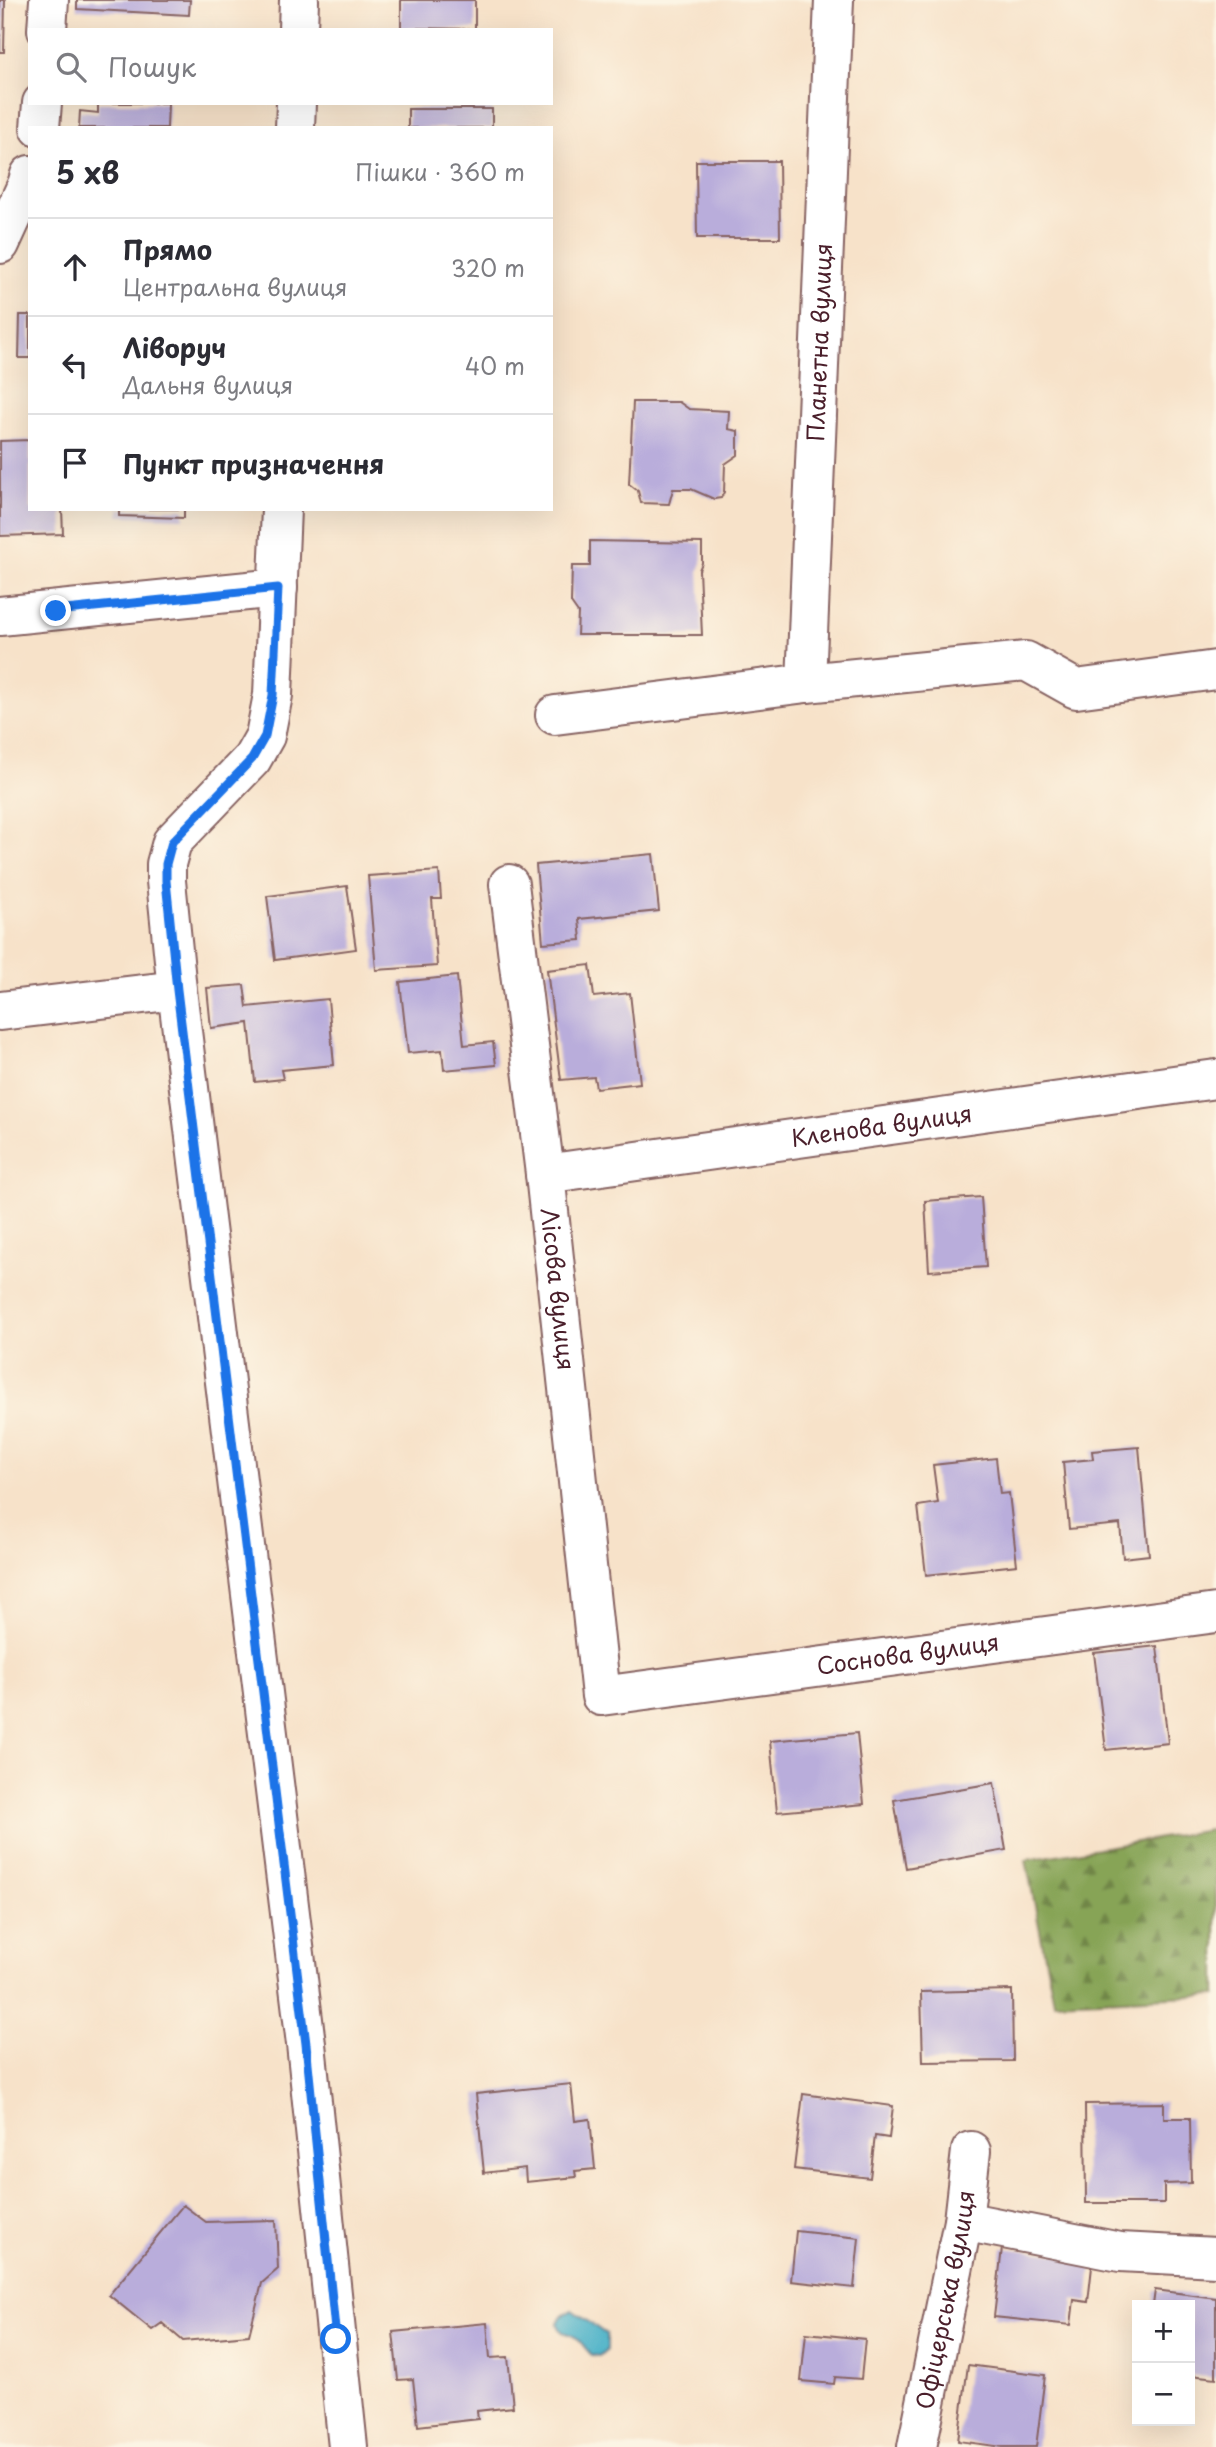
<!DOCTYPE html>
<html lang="uk">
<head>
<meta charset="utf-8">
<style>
	body { margin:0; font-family:"Playpen Sans",sans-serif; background:#f7f7f7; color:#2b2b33 }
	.controls { position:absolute; right:21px; bottom:21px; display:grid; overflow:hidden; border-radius:0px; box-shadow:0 7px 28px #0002 }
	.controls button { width:63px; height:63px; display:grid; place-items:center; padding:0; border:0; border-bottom:2px solid #e1e1e2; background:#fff; color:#2b2b33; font:35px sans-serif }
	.stop { position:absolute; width:21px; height:21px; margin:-16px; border:5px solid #1a73e8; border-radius:50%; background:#fff }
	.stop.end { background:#1a73e8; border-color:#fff; box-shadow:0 2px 7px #0008 }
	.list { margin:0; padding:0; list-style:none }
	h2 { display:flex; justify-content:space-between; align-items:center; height:91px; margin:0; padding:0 28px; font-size:30px }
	h2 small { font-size:23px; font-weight:400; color:#7c7c81 }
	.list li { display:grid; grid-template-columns:46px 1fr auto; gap:21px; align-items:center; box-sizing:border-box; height:98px; padding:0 28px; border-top:2px solid #e1e1e2 }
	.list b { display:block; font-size:26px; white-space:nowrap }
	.list p { margin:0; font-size:23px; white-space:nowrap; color:#7c7c81 }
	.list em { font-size:23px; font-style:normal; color:#7c7c81 }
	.icon { flex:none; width:38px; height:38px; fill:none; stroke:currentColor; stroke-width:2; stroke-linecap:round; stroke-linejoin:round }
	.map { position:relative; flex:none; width:1216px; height:2447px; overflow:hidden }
	.search { position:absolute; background:#fff; box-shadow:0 7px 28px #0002; left:28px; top:28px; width:525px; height:77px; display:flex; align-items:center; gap:18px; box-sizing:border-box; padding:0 24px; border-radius:0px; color:#7c7c81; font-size:26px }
	.panel { position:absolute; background:#fff; box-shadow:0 7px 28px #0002; left:28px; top:126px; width:525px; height:385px; border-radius:0px }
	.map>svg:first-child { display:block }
	.forest { fill:url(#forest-firs); stroke:#686240; stroke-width:2 }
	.water { fill:#49b1c8; stroke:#4a687a; stroke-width:2 }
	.building { fill:#b9addb }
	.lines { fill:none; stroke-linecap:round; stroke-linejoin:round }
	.minor-casing { stroke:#876362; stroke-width:42 }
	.minor { stroke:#fff; stroke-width:38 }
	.route { stroke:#1a73e8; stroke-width:9 }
	.labels { text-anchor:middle; stroke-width:6; stroke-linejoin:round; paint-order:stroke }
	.street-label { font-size:23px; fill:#4a1f2b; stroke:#fcf5e5 }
</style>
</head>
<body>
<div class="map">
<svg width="1216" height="2447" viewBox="0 0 1216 2447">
	<defs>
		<pattern id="forest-firs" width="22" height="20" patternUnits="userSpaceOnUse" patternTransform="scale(1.75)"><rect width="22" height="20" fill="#87a456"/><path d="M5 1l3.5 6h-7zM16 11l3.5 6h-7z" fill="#708547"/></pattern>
	</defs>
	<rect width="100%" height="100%" fill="#fcf5e5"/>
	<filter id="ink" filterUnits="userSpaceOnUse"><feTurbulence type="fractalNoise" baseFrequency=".0143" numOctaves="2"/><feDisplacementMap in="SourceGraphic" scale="14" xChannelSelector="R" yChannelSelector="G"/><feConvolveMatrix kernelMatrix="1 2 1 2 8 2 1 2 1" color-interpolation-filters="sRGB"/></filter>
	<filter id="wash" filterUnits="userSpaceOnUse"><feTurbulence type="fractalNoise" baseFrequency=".00686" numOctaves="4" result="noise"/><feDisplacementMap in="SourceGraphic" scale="28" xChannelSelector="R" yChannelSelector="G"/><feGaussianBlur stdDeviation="1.57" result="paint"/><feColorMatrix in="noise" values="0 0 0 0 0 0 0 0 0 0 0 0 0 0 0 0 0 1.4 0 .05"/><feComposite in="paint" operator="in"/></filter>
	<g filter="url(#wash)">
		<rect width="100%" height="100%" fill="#f7e2c9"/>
		<path class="forest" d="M1216,1829V1995L1054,2002L1026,1860Z"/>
		<path class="water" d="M572,2310L607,2335V2349L599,2356L592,2355C586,2350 581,2341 575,2337C565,2331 561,2336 558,2323L561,2317Z"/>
		<g id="blocks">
			<path class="building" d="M0,0H5L4,52H0Z
				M77,0H190L189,15L77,9Z
				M401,0H475V29L401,28Z
				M98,103H168L167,128H79L80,111L98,113Z
				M408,109H492V128H408Z
				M696,161H779L780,238H697Z
				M20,315H30V358H19Z
				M633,402H679L689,409L729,411L728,429L738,431V455L725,464L724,492L721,498L714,499L691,489H673L669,504L641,503L638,491L629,484Z
				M30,440V509H62L63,534L0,536V441Z
				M119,509H184V518L119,516Z
				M590,541L702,543V563L699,570L702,635H577L578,613L571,603L572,566H590Z
				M653,854L659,911L579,919L581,940L543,943L536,865Z
				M439,871L441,899H432L437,966L376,970L368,876Z
				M347,886L356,949L275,960L267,896Z
				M590,965L594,997L630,993L640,1083L596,1088L594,1077L561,1080L547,970Z
				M457,976L464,1045L493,1042L496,1065L444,1070L442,1050L408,1053L400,982Z
				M244,985L247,1007L328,999L334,1065L281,1070L283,1079L255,1082L249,1023L211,1028L207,988Z
				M981,1197L986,1267L929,1271L925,1201Z
				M1139,1447L1149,1555L1123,1558L1120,1524L1069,1529L1063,1462L1093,1459L1092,1451Z
				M996,1458L1000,1494L1009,1493L1017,1565L926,1575L918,1506L938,1503L933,1465Z
				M1157,1646L1168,1743L1106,1750L1094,1653Z
				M857,1733L864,1804L777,1812L770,1741Z
				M994,1783L1006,1850L906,1868L894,1800Z
				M1012,1990L1013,2061L923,2062L921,1992Z
				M571,2084L575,2121L590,2119L595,2169L575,2171L576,2177L526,2182L525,2168L484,2173L476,2094Z
				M803,2094L893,2106L889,2138L875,2136L870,2178L794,2169Z
				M1164,2103V2118H1190L1191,2183L1164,2184V2203H1086L1085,2104Z
				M183,2205L206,2222L276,2220L278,2269L262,2283L249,2335L183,2341L162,2323L152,2330L109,2295Z
				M796,2231L859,2238L854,2288L791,2281Z
				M1002,2248L1093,2258L1088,2302L1074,2300L1071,2325L994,2317Z
				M1155,2290L1216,2298V2378L1190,2375V2305H1153Z
				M487,2323L490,2358L508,2357L513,2407L477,2411L478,2419L418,2426L413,2379L398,2380L393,2332Z
				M806,2333L865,2339L861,2379L835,2377L834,2384L801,2381Z
				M968,2365L1045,2375L1036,2447H1003L958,2441Z"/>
		</g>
	</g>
	<g filter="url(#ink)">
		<use href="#blocks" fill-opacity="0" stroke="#876362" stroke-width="2"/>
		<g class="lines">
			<defs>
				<g id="minor">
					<path d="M47,30L49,0"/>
					<path d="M298,30L299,0"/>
					<path d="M40,128L42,103"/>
					<path d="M295,128L296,103"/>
					<path d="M0,244L27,185L30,175"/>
					<path d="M281,509L273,695L265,736L252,759L172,842L166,864V881L177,990L306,2044L348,2447"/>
					<path d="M0,616L278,588"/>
					<path id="s1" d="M806,683L834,0"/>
					<path d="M555,715L806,683L1026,661L1076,689L1216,670"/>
					<path id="s2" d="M509,884L545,1174L601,1696L1216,1613"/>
					<path d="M0,1011L177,990"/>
					<path id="s3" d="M545,1174L1216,1079"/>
					<path d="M963,2221L1120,2252L1216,2257"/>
					<path id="s4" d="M917,2447L963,2221L971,2151"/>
				</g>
			</defs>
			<use href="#minor" class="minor-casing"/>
			<use href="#minor" class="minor"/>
		</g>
	</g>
	<g class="lines" filter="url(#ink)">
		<path class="route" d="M56,611L278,588L273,695L265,736L252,759L172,842L166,864V881L177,990L306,2044L336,2339"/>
	</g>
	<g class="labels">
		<g class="street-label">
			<text dy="8" stroke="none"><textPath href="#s1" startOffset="341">Планетна вулиця</textPath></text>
			<text dy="8" stroke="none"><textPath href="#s3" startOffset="340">Кленова вулиця</textPath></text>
			<text dy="8" stroke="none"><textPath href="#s2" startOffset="408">Лісова вулиця</textPath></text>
			<text dy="8" stroke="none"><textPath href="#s2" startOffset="1127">Соснова вулиця</textPath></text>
			<text dy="8" stroke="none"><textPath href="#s4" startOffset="150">Офіцерська вулиця</textPath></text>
		</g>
	</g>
</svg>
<div class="controls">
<button>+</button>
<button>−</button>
</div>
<div class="stop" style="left:336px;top:2339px"></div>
<div class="stop end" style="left:56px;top:611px"></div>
<div class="search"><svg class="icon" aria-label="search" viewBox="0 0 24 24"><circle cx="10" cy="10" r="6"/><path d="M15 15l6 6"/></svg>Пошук</div>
<section class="panel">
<h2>5 хв<small>Пішки · 360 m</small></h2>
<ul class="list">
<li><svg class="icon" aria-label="ahead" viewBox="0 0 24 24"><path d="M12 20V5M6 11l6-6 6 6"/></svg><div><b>Прямо</b><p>Центральна вулиця</p></div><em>320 m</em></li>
<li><svg class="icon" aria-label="left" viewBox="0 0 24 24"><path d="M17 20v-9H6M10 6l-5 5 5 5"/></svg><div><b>Ліворуч</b><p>Дальня вулиця</p></div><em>40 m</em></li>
<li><svg class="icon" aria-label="arrive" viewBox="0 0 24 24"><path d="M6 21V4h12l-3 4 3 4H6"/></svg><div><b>Пункт призначення</b></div></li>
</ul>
</section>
</div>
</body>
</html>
